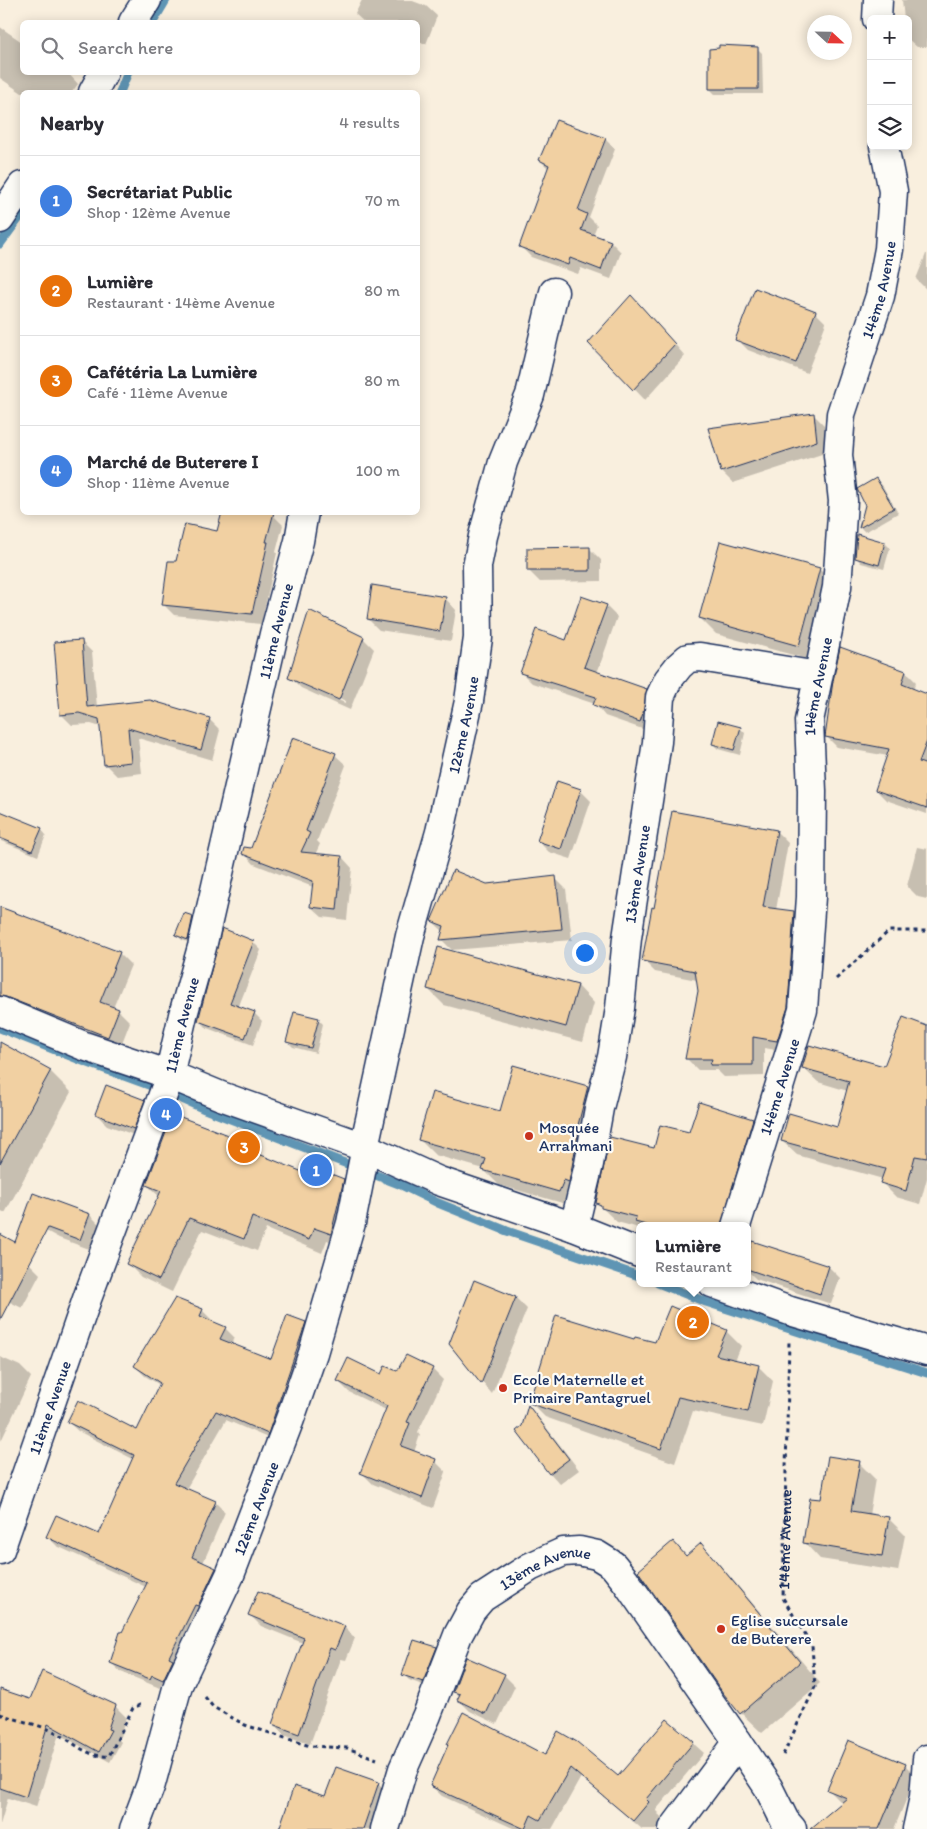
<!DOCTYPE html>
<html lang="en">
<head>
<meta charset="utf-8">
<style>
	body { margin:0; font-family:Itim,sans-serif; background:#f7f7f7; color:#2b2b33 }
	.controls { position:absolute; right:15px; top:15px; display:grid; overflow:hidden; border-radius:8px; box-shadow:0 2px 12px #0003 }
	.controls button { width:45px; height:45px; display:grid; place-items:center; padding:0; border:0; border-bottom:1px solid #e1e1e2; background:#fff; color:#2b2b33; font:25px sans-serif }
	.compass { position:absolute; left:807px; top:15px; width:45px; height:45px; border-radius:50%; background:#fff; box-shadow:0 2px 12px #0003; rotate:112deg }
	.you { position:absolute; left:584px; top:952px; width:18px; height:18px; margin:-12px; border:4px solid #fff; border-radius:50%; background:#1a73e8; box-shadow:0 0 0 8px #1a73e833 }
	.badge { display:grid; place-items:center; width:32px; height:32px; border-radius:50%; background:#1a73e8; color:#fff; font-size:16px; font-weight:700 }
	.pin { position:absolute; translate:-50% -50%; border:2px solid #fff; box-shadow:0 1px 5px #0006 }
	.popup { position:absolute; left:636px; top:1222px; width:115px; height:65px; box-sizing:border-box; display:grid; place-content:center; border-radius:8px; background:#fff; filter:drop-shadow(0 1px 4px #0005); font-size:16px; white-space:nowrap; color:#7c7c81 }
	.popup b { font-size:19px; color:#2b2b33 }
	.popup::after { content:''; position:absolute; left:50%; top:100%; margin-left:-10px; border:10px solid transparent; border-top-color:#fff }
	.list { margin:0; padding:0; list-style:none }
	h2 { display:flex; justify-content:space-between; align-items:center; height:65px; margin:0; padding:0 20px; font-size:21px }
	h2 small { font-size:16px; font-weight:400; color:#7c7c81 }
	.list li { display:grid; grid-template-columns:32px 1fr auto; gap:15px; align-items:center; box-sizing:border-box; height:90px; padding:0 20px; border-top:1px solid #e1e1e2 }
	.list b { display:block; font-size:19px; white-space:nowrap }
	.list p { margin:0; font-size:16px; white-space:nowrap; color:#7c7c81 }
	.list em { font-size:16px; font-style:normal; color:#7c7c81 }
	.icon { flex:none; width:28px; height:28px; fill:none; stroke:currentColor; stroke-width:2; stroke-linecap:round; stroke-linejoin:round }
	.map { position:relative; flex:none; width:927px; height:1829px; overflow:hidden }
	.search { position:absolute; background:#fff; box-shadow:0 2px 12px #0003; left:20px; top:20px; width:400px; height:55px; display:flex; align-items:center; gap:12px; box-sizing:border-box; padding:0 18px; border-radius:8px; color:#7c7c81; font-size:19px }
	.panel { position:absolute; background:#fff; box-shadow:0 2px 12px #0003; left:20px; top:90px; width:400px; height:425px; border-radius:8px }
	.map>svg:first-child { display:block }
	.shadow { fill:#0003; fill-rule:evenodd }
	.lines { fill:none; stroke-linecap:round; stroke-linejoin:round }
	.stream { stroke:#5f95b4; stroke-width:9 }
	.building { fill:#f1d0a2; stroke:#1b2f5e }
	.minor-casing { stroke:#1b2f5e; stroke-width:31 }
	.path { stroke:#1b2f5e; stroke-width:3; stroke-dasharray:4 4; stroke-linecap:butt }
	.minor { stroke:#fdfcf7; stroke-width:28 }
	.poi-dot { fill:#c8321e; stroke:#fdfcf7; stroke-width:2 }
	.labels { text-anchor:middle; stroke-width:4.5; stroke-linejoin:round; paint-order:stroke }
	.street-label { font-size:16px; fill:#1b2f5e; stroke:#fdfcf7 }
	.poi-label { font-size:16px; fill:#1b2f5e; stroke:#fdfcf7; text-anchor:start }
</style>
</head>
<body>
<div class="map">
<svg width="927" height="1829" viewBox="0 0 927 1829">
	<rect width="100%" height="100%" fill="#f9efde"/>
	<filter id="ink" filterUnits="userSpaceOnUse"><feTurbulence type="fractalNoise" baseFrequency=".02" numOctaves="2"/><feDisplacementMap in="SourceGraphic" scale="10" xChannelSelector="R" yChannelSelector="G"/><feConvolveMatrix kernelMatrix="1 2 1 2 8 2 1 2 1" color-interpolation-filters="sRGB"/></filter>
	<g filter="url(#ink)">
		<path class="shadow" d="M362,0H410L426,6L437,16L426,44L418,41V22H364L355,14Z
			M902,0H927V47H917L908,39V19H904Z
			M0,27L22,42V72H67L78,84L72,92L22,93L0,78Z
			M757,48L762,53L763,94H715L710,89Z
			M605,139L615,149L589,217L597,225L593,235L611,242L621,252L611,279L581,268L578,274L531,257L520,246L549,169L540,160Z
			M926,254H927V290L916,279Z
			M642,307L685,356L645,400L590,343Z
			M815,312L826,323L807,373L748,350L737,339Z
			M813,414L824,425L828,452L733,483L722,472L710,429Z
			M876,480L882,485L898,513L865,532L860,527L866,505Z
			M273,515L283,525L276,552L277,553L261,624L174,615L164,605L177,562L218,532Z
			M885,543L890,548L884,569L861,563L856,557Z
			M590,549L601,560V581L540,582L529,571Z
			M819,569L836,586L815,661L716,634L700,618Z
			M445,598L456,610L451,641L379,630L368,619Z
			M606,606L617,617L597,673L646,690L657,701L651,732L605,716L595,704L532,683L521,672L566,642Z
			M363,638L374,649L350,710L301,688L290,677ZM301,682L346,701L345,703L301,684Z
			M81,641L92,652L97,707L209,719L220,730L212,760L138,738L142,773L117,776L106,765L101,727L91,724L72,725L61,714Z
			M841,649L906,672L916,682L913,690L927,695V814L886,800L876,790L888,756L837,747L827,737Z
			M740,728L745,733L740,755L718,749L713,744Z
			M335,755L346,765L317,841L320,844L315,855L342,857L352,868L347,920L322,917L311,907L313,887L254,864L244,853L251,849Z
			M580,790L591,801L571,859L549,852L538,841Z
			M0,825L41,829L46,835L38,856L1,841Z
			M776,831L788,843L776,910L794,912L806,924L789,1052L764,1048V1076L724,1077L717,1070H698L686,1058L699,991L697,980L655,972L643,960Z
			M917,847L927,849V899L918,897L907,886Z
			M555,878L566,889L572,940L452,950L442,940L444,932L432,921L487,885Z
			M192,917L198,923L193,944L182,940L176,934Z
			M0,919L119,953L131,965L113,1008L118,1010L130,1022L120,1048L0,1004Z
			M253,942L261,950L238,1008L254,1013L262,1021L253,1045L207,1028L199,1020Z
			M439,949L578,986L594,1003L583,1042L444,1005L428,989Z
			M318,1019L323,1024L316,1053L293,1047L288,1042Z
			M927,1025V1178L920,1204L896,1197L882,1183L883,1179L797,1155L782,1141L838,1128L848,1091L818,1082L803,1068L885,1067Z
			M0,1048L50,1071L71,1092L5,1213L0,1210Z
			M514,1066L588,1087L603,1102L573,1206L499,1185L484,1170V1169L435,1155L420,1140L501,1113Z
			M144,1101L155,1112L145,1139L107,1125L96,1114Z
			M173,1115L251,1145L263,1157L306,1175L343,1180L356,1193L344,1246L327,1240L322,1253L266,1229L257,1251L202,1230L172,1292L141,1277L128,1264L160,1197L147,1185Z
			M752,1120L767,1135L739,1226H639V1228L617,1222L597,1203L655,1150L690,1134Z
			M34,1194L90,1215L101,1226L92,1250L59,1238L37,1226Z
			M753,1242L829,1267L840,1278L831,1304L756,1279L747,1270V1262Z
			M0,1251L29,1263L40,1274L22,1308L0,1297Z
			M516,1298L527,1309L492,1394L450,1344Z
			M202,1310L212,1320L211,1322L225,1328L235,1338L231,1345L272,1361L305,1323L315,1332L277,1442L226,1420L186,1489L215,1502L225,1512L203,1563L215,1569L225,1578L173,1689L162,1684L160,1688L121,1672L111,1663L123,1634L146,1587L57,1546L47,1536H99L133,1459L78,1431L68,1422L137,1431L160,1385L145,1376L135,1366Z
			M726,1331L741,1346L735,1361L758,1366L773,1381L763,1426L693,1411L675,1463L545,1417L530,1402L635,1341L656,1343Z
			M0,1357L20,1366L31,1377L1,1441Z
			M432,1369L443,1380L418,1432L420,1435L414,1452L435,1461L446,1472L433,1508L373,1484L362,1473L386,1410L349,1392L338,1381Z
			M529,1407L539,1418L579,1470L560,1484L550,1473L523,1427Z
			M859,1463L875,1479L869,1515L888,1518L905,1535L898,1571L820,1559L804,1542L822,1501Z
			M673,1542L687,1557L701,1545L721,1566L820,1683L762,1733L741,1713Z
			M250,1615L344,1627L355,1638L346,1660L341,1659L310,1744L284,1735L273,1724L303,1643L261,1626Z
			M436,1648L441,1653L428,1687L409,1680L404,1675Z
			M504,1675L515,1686L497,1724L470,1711L459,1700L460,1697L454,1691Z
			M0,1690L30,1700L115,1706L126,1717L119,1740L121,1742L110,1762L59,1734L36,1807L8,1798L0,1825Z
			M667,1720L704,1753L656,1810L659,1813L658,1814L671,1826L669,1829H642L581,1777L552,1829H515L442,1796L431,1786L546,1756L618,1778Z
			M905,1765L916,1776L894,1829H812L844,1802L840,1801L829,1790Z
			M378,1783L388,1793L376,1829H281L326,1798Z"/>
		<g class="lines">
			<path class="stream" d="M153,22L166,0
				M120,92L128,72
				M0,244L22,214
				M0,1028L83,1061L157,1088L202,1108L399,1184L438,1203L507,1231L639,1276
				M658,1283L706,1302L927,1373"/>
		</g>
		<path class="building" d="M719,45L758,47V89H709V49L719,48Z
			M556,120L606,138L578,210L587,214L581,230L611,241L601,270L570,258L568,265L519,247L549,165L539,160Z
			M755,288L816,311L796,363L735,340Z
			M631,295L675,344L633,390L588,343Z
			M814,413L817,441L721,472L708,428Z
			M876,478L894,508L859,528L865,505L857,489Z
			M222,512H274L266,542H268L252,614L162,605L168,561H176L185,524L217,531Z
			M857,534L885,542L879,565L855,558Z
			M720,541L820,568L799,646L699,618Z
			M590,547V571H527V548Z
			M372,585L446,597L440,631L367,619Z
			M581,596L607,605L584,667L647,689L643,713L640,722L593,705L596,697L520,673L536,629L566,640Z
			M309,610L364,637L339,700L288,678Z
			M82,640L87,707L150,700L210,718L201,750L128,728L131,762L104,765L99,719L79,713L60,715L54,642Z
			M840,647L906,671L902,684L927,694V741L919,762L927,765V808L875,790L889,749L825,737L833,681Z
			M718,721L741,727L734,750L712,744Z
			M293,737L336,753L306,831L310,833L301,852L342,856L337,910L310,907L313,881L242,854L244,847L251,848Z
			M557,781L581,789L561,849L537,841Z
			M0,811L42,828L32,851L0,838Z
			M672,811L777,830L763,907L794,911L788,1007L777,1041L753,1037V1065H710L712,1059H685L698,991L695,971L642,961L652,907L654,908Z
			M453,870L487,884L556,876L562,929L440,940L444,926L431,921Z
			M0,907L120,952L100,1002L119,1009L108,1037L6,997L0,996Z
			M184,913L193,916L188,940L175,935Z
			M222,928L254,941L230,1003L255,1012L245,1038L198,1021Z
			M438,947L578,985L566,1027L427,989Z
			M294,1012L319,1018L311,1048L286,1042Z
			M903,1017L927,1026V1158L915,1156L906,1191L880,1183L885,1169L781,1141L789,1113L837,1127L849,1081L802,1068L809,1045L884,1066Z
			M0,1042L51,1070L0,1163Z
			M513,1065L588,1086L577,1129L579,1130L569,1182L564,1180L559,1192L482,1170L486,1159L418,1140L432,1092L500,1111Z
			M106,1085L145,1100L134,1129L95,1114Z
			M699,1102L753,1119L721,1226H650L635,1222L636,1217L601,1208V1205L596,1203L610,1137L654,1148L660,1125L689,1132Z
			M173,1114L251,1144L249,1150L305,1173L308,1165L344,1179L331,1234L314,1228L309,1240L252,1217L244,1239L189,1218L159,1280L126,1264L161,1191L146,1185Z
			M33,1193L90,1214L80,1240L48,1228L0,1320V1234L15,1242Z
			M752,1241L829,1266L820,1294L747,1269V1258Z
			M474,1280L516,1297L481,1384L449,1344Z
			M175,1298L203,1309L200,1316L226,1327L220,1339L271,1359L287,1315L306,1322L268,1434L216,1411L174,1483L216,1501L192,1557L216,1568L198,1606L195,1605L169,1657L173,1659L163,1680L152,1675L150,1679L110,1663L120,1632H122L147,1583L46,1537L56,1515L99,1534L134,1455L67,1422L78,1400L137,1430L160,1383L134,1366Z
			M670,1306L727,1330L716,1355L759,1365L748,1412L678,1397L661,1449L529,1403L556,1315L634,1339L635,1337L655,1342Z
			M406,1355L433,1368L407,1422L410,1423L401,1446L436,1459L422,1498L360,1473L387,1406L337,1381L348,1358L381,1374L385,1366L397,1371Z
			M528,1405L569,1459L549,1474L516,1431L522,1426Z
			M828,1456L860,1461L851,1511L889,1517L882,1556L803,1543L810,1498L821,1499Z
			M673,1541L686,1556L701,1543L800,1662L740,1714L723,1693L638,1571Z
			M258,1591L345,1626L335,1650L330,1648L299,1734L272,1724L304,1638L248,1615Z
			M414,1640L437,1647L423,1682L402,1675Z
			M466,1657L505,1674L486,1714L457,1700L460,1694L453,1692Z
			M42,1671L116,1705L108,1729L111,1730L99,1752L48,1724L26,1797L0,1788V1689L30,1699Z
			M463,1712L545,1755L558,1731L577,1742L618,1776L667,1719L694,1742L646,1799L649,1802L633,1821L570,1768L540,1820L531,1815L525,1829L430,1786L448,1745L447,1744Z
			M848,1740L906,1764L879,1829H810L847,1798L827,1790Z
			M336,1767L379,1782L363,1829H279L294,1786L325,1796Z"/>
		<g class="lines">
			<defs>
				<g id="minor">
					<path d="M877,19L878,0"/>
					<path d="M133,22L147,0"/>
					<path d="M93,92L104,72"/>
					<path d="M0,219L22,186"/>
					<path d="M0,1011L84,1046L170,1075L221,1096L364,1147L439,1181L574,1227L639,1253"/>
					<path id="s2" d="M736,1226L803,1010L811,897L812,791L809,721L837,587L843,501L838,455L841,414L880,296L889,249L893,191L884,146"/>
					<path id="s3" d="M574,1227L589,1164L599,1108L612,1057L620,1008L627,938L657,742L660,697L668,680L679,666L688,658L700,657L818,676"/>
					<path d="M712,1283L790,1311L927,1351"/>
					<path id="s4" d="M0,1550L88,1296L167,1084L183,1015L202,947L274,634L299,541L304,512"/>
					<path id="s5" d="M134,1829L151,1784L178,1685L230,1575L290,1419L313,1353L351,1223L364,1157V1147L410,936L440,832L469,701L478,638L477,566L483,536L503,462L530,395L554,292"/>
					<path id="s6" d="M385,1829L403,1769L427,1715L458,1635L471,1611L482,1598L530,1567L563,1552L579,1551L597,1555L613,1565L625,1580L738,1742"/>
					<path d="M673,1829L738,1742L768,1787L785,1821L792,1829"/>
					<path d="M917,1829L924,1797L927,1759"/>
				</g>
			</defs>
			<use href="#minor" class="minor-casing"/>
			<g class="path">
				<path d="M836,979L889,931H927"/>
				<path d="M205,1697L213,1707L245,1725L310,1746L347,1748L377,1759"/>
				<path d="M0,1714C17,1720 36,1724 53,1731C72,1740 86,1758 109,1756L133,1708L142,1704"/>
				<path id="s1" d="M783,1755L815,1687L812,1646L783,1598L789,1341"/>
			</g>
			<use href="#minor" class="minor"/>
		</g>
	</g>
	<g class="poi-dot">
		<circle cx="529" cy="1136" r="5"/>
		<circle cx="503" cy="1388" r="5"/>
		<circle cx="721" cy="1629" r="5"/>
	</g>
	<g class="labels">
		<g class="street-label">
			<text dy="6" stroke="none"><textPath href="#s2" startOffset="956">14ème Avenue</textPath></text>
			<text dy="6" stroke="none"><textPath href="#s4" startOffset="961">11ème Avenue</textPath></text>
			<text dy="6" stroke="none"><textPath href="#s2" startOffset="551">14ème Avenue</textPath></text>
			<text dy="6" stroke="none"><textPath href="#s5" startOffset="1156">12ème Avenue</textPath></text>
			<text dy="6" stroke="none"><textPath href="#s3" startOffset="359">13ème Avenue</textPath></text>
			<text dy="6" stroke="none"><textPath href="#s4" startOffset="556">11ème Avenue</textPath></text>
			<text dy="6" stroke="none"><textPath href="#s2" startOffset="146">14ème Avenue</textPath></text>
			<text dy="6" stroke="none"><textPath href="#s4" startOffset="151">11ème Avenue</textPath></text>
			<text dy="6" stroke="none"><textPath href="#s5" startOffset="344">12ème Avenue</textPath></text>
			<text dy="6" stroke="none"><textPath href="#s1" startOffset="231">14ème Avenue</textPath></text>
			<text dy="6" stroke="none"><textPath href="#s6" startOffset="324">13ème Avenue</textPath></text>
		</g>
		<g class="poi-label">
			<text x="539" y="1133">Mosquée<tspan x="539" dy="18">Arrahmani</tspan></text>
			<text x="513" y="1385">Ecole Maternelle et<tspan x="513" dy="18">Primaire Pantagruel</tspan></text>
			<text x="731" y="1626">Eglise succursale<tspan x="731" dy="18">de Buterere</tspan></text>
		</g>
	</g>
</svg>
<div class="controls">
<button>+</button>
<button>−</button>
<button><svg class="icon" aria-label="layers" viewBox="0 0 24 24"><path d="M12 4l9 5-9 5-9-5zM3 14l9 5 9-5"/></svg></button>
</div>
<svg class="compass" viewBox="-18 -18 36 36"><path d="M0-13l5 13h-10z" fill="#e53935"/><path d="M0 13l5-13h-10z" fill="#7c7c81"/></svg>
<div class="you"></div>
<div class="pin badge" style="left:316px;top:1170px;background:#3f7fe0">1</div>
<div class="pin badge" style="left:693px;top:1322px;background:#e8710a">2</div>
<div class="popup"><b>Lumière</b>Restaurant</div>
<div class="pin badge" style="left:244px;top:1147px;background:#e8710a">3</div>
<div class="pin badge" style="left:166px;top:1114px;background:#3f7fe0">4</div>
<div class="search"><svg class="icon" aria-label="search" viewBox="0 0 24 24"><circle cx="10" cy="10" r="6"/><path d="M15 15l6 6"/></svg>Search here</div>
<section class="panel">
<h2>Nearby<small>4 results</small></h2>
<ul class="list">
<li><span class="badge" style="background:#3f7fe0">1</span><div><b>Secrétariat Public</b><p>Shop · 12ème Avenue</p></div><em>70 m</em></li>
<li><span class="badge" style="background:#e8710a">2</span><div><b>Lumière</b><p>Restaurant · 14ème Avenue</p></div><em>80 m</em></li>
<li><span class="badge" style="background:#e8710a">3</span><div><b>Cafétéria La Lumière</b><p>Café · 11ème Avenue</p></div><em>80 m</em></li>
<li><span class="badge" style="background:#3f7fe0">4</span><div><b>Marché de Buterere I</b><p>Shop · 11ème Avenue</p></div><em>100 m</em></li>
</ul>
</section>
</div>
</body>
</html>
